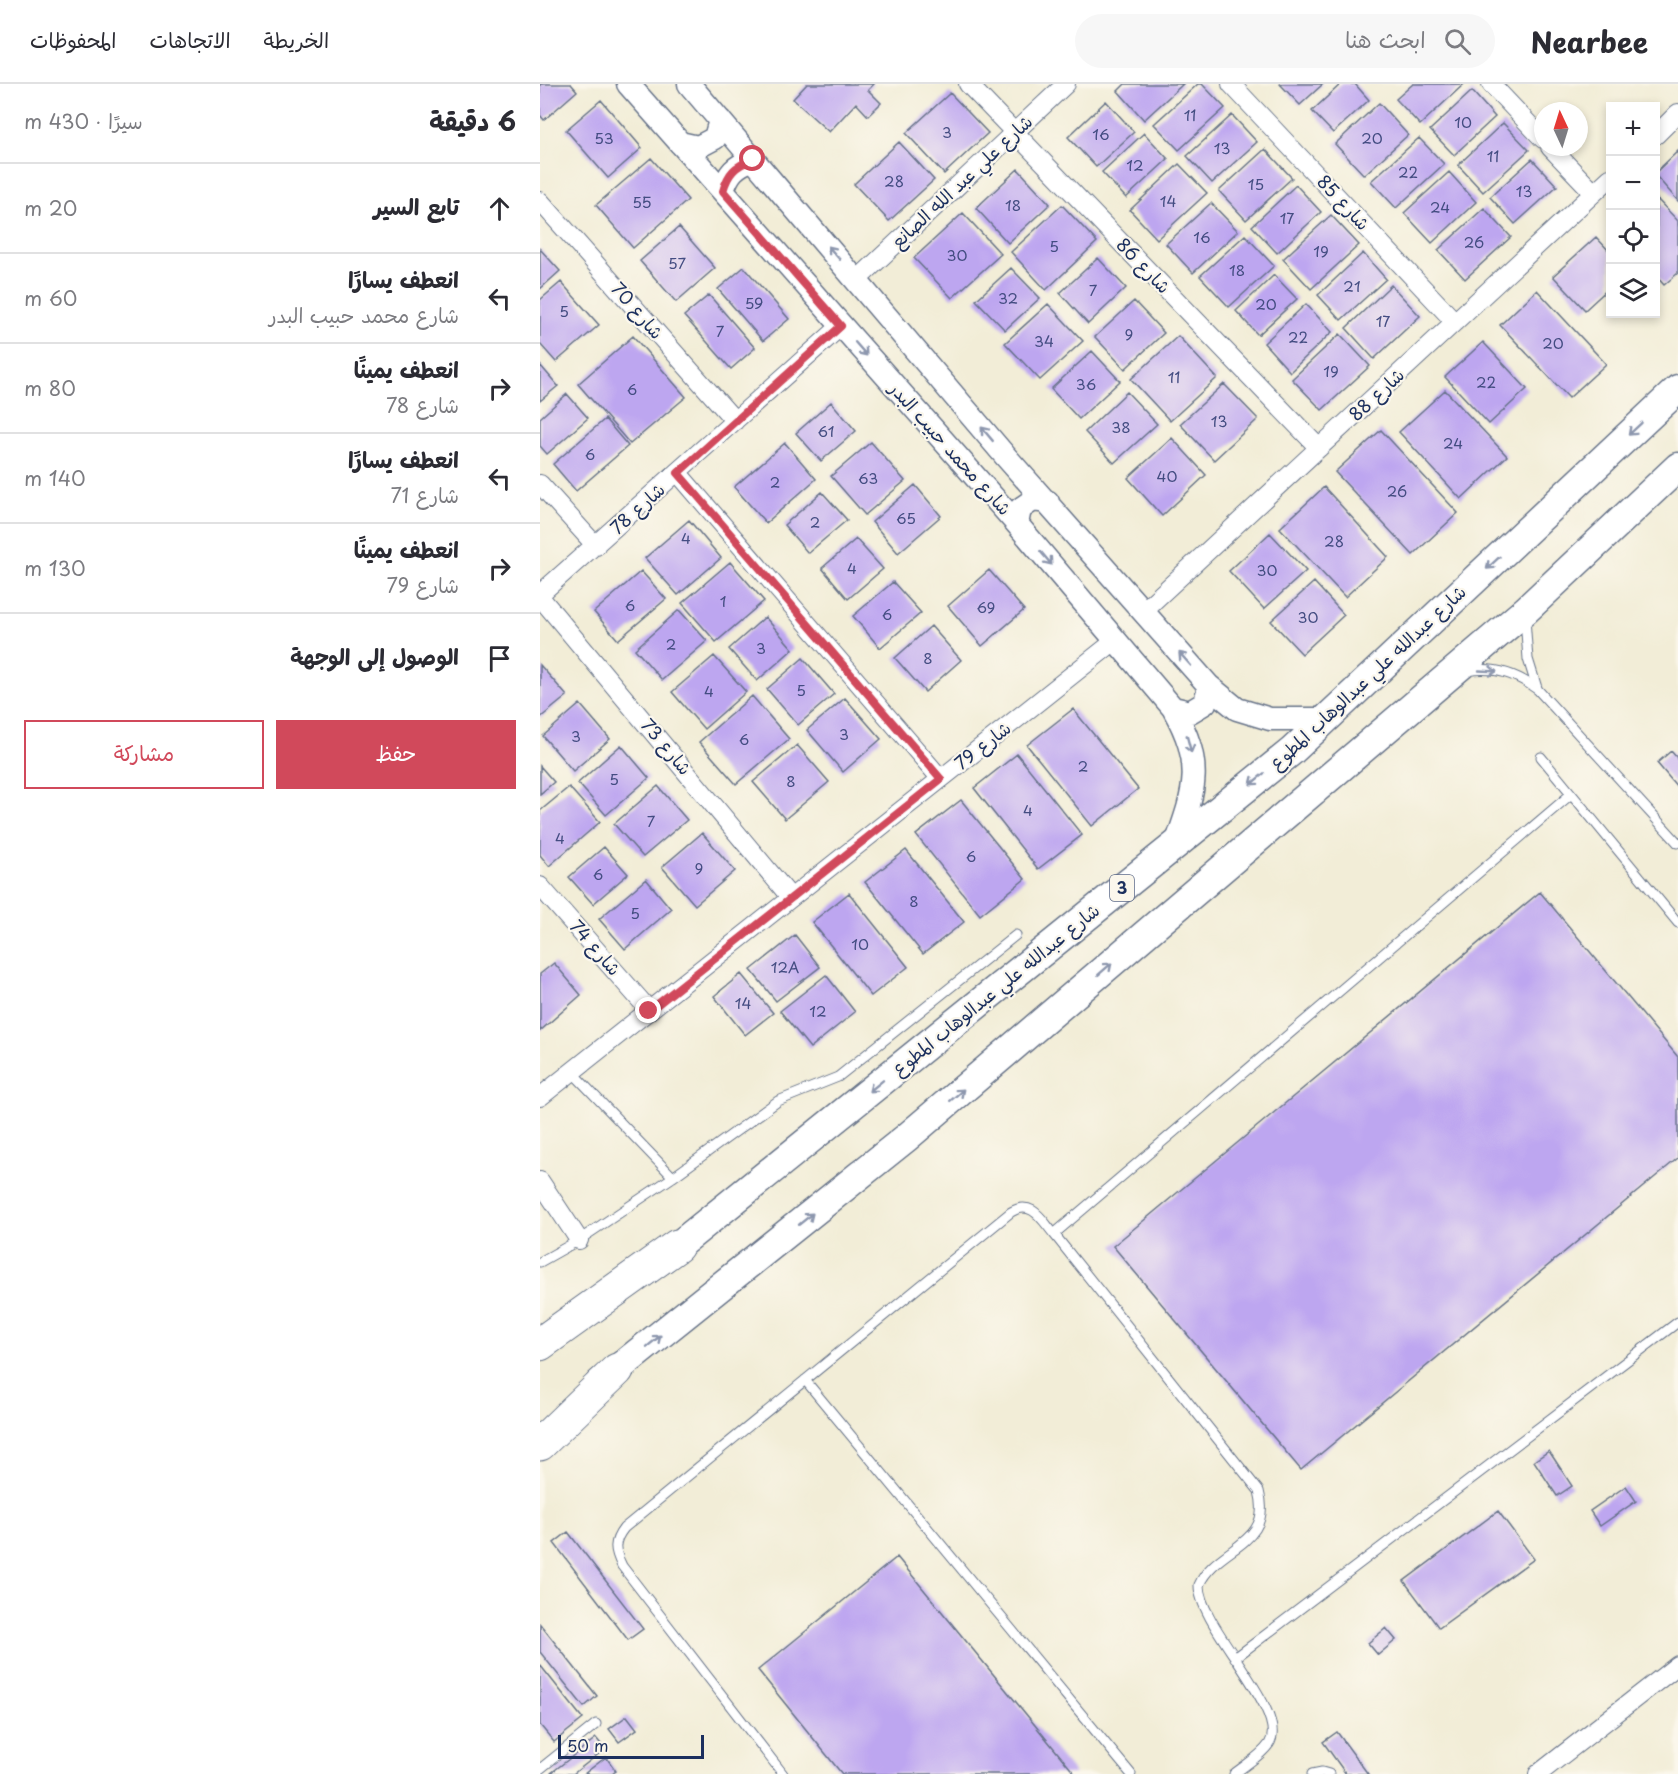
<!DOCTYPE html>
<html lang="ar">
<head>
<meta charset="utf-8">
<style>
	body { margin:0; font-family:"Playpen Sans","Playpen Sans Arabic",sans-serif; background:#f7f7f7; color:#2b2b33; direction:rtl }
	.controls { position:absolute; right:18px; top:18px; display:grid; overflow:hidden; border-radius:0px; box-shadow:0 3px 9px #0003 }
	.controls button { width:54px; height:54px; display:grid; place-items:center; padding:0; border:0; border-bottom:2px solid #e1e1e2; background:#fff; color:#2b2b33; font:30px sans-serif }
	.compass { position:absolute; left:994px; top:18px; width:54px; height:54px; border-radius:50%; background:#fff; box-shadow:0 3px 9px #0003; rotate:356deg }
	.scale { position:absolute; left:18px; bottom:15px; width:146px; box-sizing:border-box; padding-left:6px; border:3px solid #1b2f5e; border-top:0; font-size:16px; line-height:21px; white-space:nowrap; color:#1b2f5e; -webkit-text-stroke:4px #fbf7ec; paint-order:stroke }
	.stop { position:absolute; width:18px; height:18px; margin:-14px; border:4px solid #d1495b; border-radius:50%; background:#fff }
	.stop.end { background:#d1495b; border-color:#fff; box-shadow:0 2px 6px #0008 }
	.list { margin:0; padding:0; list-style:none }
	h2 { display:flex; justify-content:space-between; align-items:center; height:78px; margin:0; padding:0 24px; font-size:26px }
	h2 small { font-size:20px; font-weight:400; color:#7c7c81 }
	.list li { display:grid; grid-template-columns:39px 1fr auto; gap:18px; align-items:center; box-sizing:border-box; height:90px; padding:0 24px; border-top:2px solid #e1e1e2 }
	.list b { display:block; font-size:22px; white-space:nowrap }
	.list p { margin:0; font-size:20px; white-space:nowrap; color:#7c7c81 }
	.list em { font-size:20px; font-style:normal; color:#7c7c81 }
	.actions { display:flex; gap:12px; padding:18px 24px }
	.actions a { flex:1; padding:14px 0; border:2px solid #d1495b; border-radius:0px; text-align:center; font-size:21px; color:#d1495b }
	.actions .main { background:#d1495b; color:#fff }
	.icon { flex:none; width:33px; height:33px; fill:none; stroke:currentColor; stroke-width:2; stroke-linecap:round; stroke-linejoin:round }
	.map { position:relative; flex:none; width:1138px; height:1690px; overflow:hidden; direction:ltr }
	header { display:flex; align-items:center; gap:36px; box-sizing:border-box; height:84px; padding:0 30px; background:#fff; border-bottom:2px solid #e1e1e2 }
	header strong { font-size:28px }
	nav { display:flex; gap:33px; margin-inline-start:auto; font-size:21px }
	.search { width:420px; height:54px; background:#f7f7f7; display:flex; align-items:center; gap:15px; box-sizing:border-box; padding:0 21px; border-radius:33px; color:#7c7c81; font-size:22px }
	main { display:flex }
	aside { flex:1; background:#fff }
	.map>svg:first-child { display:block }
	.building { fill:#bda6f0 }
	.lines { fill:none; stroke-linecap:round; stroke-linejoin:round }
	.service-casing { stroke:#667288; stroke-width:11 }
	.minor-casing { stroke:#667288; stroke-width:20 }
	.tertiary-casing { stroke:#667288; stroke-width:25 }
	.primary-casing { stroke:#667288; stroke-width:31 }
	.motorway-casing { stroke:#667288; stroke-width:35 }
	.service { stroke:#fff; stroke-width:9 }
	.minor { stroke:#fff; stroke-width:18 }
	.tertiary { stroke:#fff; stroke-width:22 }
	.primary { stroke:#fff; stroke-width:28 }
	.motorway { stroke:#fff; stroke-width:33 }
	.oneway { stroke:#8d97ae }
	.route { stroke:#d1495b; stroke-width:8 }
	.labels { text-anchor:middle; stroke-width:4.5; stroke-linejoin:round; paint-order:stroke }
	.number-label { font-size:15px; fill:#444d82 }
	.shield { fill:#fbf7ec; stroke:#5e6b89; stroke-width:1.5 }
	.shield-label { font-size:16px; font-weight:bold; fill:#1b2f5e }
	.street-label { font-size:18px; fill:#1b2f5e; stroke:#fbf7ec }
</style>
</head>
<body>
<header>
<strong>Nearbee</strong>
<div class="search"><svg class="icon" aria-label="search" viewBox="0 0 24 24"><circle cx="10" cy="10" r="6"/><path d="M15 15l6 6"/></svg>ابحث هنا</div>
<nav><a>الخريطة</a><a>الاتجاهات</a><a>المحفوظات</a></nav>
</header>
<main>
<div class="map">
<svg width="1138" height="1690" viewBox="0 0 1138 1690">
	<rect width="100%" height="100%" fill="#fbf7ec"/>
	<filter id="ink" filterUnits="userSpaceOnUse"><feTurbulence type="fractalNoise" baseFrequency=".0167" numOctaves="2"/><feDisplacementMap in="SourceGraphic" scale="12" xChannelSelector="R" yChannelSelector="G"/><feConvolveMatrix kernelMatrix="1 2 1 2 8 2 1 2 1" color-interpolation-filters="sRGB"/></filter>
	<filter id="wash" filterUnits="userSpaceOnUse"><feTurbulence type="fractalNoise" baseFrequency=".008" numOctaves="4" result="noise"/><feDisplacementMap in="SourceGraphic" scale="24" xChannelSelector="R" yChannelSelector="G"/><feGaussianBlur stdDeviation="1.35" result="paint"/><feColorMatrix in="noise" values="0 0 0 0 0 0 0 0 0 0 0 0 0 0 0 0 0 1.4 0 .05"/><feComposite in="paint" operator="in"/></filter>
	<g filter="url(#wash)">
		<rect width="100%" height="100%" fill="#f2edd7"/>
		<g id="blocks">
			<path class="building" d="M0,0H31L37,7L4,36L0,31Z
				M267,0H334L328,6L341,19L328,32L316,19L289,48L253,15Z
				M585,0H643L604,36L578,7Z
				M658,0H662L685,24L639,66L614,40Z
				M740,0H783L760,21Z
				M801,0H815L829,16L793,49L772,27Z
				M873,0H924L880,41L856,15Z
				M932,7L955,33L914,71L890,46Z
				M410,9L448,49L404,90L366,49Z
				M61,16L102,64L68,94L26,46Z
				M566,17L594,48L556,83L528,53Z
				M839,19L868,51L824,91L795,60Z
				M692,31L717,58L672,99L647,72Z
				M963,39L989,66L943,108L918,81Z
				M604,49L628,75L586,114L562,88Z
				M879,54L904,80L856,124L831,97Z
				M359,58L394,96L349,137L314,100Z
				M725,65L752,94L706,136L679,107Z
				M1138,67V117L1116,92V88Z
				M111,74L148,116L93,164L56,121Z
				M992,75L1017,102L975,140L950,113Z
				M639,80L667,109L617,155L590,126Z
				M478,85L510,120L468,159L436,124Z
				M909,88L936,118L892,159L864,129Z
				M756,101L781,128L737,169L712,142Z
				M1117,115L1138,137V189L1124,201L1116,192Z
				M671,119L698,147L653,189L626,160Z
				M522,121L557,158L506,206L471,168Z
				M944,124L971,153L925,195L898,166Z
				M423,129L461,170L412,214L374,174Z
				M791,131L819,161L771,205L743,175Z
				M139,143L175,184L136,218L100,177Z
				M705,151L734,182L689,223L660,192Z
				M1056,153L1070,168V203L1045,226L1013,192Z
				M0,165L20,187L0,205Z
				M823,169L846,195L801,236L778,211Z
				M558,174L586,204L548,240L520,209Z
				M204,183L249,235L223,257L178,205Z
				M471,184L500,214L465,246L436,216Z
				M734,191L757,215L718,251L696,227Z
				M21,198L59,241L16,278L0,260V216Z
				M851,201L880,232L834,275L806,244Z
				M997,206L1066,280L1029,314L960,241Z
				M169,211L215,264L191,285L144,232Z
				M594,217L624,249L585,285L555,253Z
				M508,220L543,257L500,296L465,259Z
				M766,220L792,248L750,288L724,259Z
				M800,250L830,282L782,326L752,295Z
				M93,252L146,313L90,360L38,300Z
				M638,252L677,294L630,337L591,295Z
				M943,258L987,305L949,340L905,293Z
				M552,267L580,297L539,335L511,305Z
				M0,281L18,302L0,317Z
				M684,300L718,335L674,376L640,340Z
				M905,306L967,372L921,415L859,348Z
				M587,308L617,340L574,379L545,348Z
				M27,310L48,334L7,370L0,362V334Z
				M291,318L316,347L281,377L256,349Z
				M65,335L88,362L36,407L13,380Z
				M841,346L918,429L873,471L795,388Z
				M632,354L666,391L622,432L588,394Z
				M331,358L365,397L325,431L291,392Z
				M245,359L276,395L226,439L194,403Z
				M375,401L401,432L358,469L332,438Z
				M784,403L848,473L805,513L740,444Z
				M282,408L307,436L268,469L244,441Z
				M149,436L181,474L138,511L105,474Z
				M730,449L766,487L724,525L689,487Z
				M316,455L343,485L308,515L282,484Z
				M190,478L224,517L176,558L142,519Z
				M449,486L484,526L442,562L408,522Z
				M101,487L126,515L78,556L54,528Z
				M353,498L381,529L340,564L313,532Z
				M774,498L804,531L762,570L731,537Z
				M139,526L167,557L122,596L95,565Z
				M225,533L253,565L217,597L189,565Z
				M391,542L421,576L385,608L355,574Z
				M174,572L206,608L164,645L132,608Z
				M263,574L294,610L258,641L227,605Z
				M0,581L27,612L0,634Z
				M212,612L249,655L196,700L159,658Z
				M305,614L341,655L303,688L267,646Z
				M40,620L70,655L33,687L3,652Z
				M533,625L598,705L552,742L487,661Z
				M81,661L109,694L66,731L38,699Z
				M257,661L289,698L245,735L213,698Z
				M1131,667L1138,675V704L1117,679Z
				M477,670L542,751L498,785L434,704Z
				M0,682L14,698L0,710Z
				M118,702L147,736L103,773L74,740Z
				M29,703L60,738L9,782L0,771V727Z
				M421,716L485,795L440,831L376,751Z
				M162,749L195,787L155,821L122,783Z
				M64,763L88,790L53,820L29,793Z
				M366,766L424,838L383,870L325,798Z
				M106,795L131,825L85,865L59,835Z
				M1000,808L1138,973V1074L761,1386L573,1162Z
				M309,809L368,883L331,912L272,838Z
				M255,851L280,883L236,917L211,886Z
				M14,879L41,911L0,947V890Z
				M201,890L233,929L205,951L174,912Z
				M286,891L315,928L270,964L240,927Z
				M1009,1367L1032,1402L1017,1412L994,1377Z
				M1086,1402L1096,1417L1060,1442L1050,1427Z
				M958,1427L994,1475L899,1544L864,1497Z
				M28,1448L103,1545L88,1556L14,1459Z
				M357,1473L535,1690H302L218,1586Z
				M0,1540L57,1612L44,1623L0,1568Z
				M846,1544L856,1556L838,1571L828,1559Z
				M0,1581L43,1635L14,1658L0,1641Z
				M87,1632L97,1645L79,1658L69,1645Z
				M797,1648L828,1690H806L783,1658Z
				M56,1654L65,1665L33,1690L11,1689Z
				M66,1673L76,1687L72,1690H44Z"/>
		</g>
	</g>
	<g filter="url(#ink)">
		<use href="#blocks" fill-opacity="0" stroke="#667288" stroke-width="1.5"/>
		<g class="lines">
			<defs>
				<path id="service" d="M985,535L988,575L997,604
					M928,587C954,582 977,590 998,606L1138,759
					M1001,673L1138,839
					M32,988L133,1093
					M514,1150L1030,711
					M0,1178L39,1156L133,1093L238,1017L298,993L476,851
					M265,1296L591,1690
					M695,1574L1138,1238
					M0,1685L56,1640
					M243,1690L82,1482C74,1466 73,1458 84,1444L471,1128C492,1115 502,1136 514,1150L719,1407C734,1462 676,1462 659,1501C658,1541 751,1629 729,1660C721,1672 705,1681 694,1690
					M772,1690L782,1688L789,1690"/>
				<path id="minor" d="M428,0L779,364
					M691,0L915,238
					M951,0L1003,55
					M1116,51L1138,29
					M1010,63L1054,109
					M0,117L195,337
					M317,196L526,0
					M138,389L401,695
					M0,400L56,462
					M0,510L301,242
					M0,513L251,814
					M602,528L1070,94
					M0,802L109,926
					M0,1013L576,556
					M0,1097L39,1156
					M998,1690L1138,1581"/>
				<path id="tertiary" d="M88,0L477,440L633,624C664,680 656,704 636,760
					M149,0L467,374L669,602L697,625L730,635H787
					M140,59L158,63L175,54L180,36
					M183,107C188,89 195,82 213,75
					M477,440L480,425L493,416L508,418
					M633,624L650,628L665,619L669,602"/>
				<path id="primary" d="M119,1177L752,667L1138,305
					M60,1299L366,1054L986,526L1138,383"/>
				<path id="motorway" d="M0,1260L137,1162
					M0,1360L77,1286"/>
			</defs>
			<use href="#service" class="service-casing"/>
			<use href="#minor" class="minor-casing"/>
			<use href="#tertiary" class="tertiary-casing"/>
			<use href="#primary" class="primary-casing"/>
			<use href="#motorway" class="motorway-casing"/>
			<use href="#service" class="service"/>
			<use href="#minor" class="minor"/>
			<use href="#tertiary" class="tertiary"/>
			<use href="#primary" class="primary"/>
			<use href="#motorway" class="motorway"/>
		</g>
		<defs><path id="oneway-shaft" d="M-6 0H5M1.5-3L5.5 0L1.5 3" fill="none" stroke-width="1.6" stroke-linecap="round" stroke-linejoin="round" transform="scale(1.5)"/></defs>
		<g class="oneway">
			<use href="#oneway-shaft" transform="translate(294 169) rotate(-131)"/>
			<use href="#oneway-shaft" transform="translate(321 265) rotate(49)"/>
			<use href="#oneway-shaft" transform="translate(1095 345) rotate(137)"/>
			<use href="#oneway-shaft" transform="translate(447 350) rotate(-130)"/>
			<use href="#oneway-shaft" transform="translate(506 474) rotate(50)"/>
			<use href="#oneway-shaft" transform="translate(953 479) rotate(137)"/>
			<use href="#oneway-shaft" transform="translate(645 575) rotate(-132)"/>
			<use href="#oneway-shaft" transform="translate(948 587) rotate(3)"/>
			<use href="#oneway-shaft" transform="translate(649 660) rotate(75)"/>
			<use href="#oneway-shaft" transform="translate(717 695) rotate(141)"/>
			<use href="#oneway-shaft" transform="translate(565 885) rotate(-41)"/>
			<use href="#oneway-shaft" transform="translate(336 1002) rotate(141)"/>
			<use href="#oneway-shaft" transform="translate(417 1011) rotate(-41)"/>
			<use href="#oneway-shaft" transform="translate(266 1135) rotate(-39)"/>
			<use href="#oneway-shaft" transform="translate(114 1257) rotate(-39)"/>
		</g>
	</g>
	<g class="lines" filter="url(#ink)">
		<path class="route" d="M109,927L401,695L138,389L301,242L183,107C188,89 195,82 213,75"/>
	</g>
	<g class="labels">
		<g class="number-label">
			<text x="650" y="37">11</text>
			<text x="923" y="44">10</text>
			<text x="407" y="54">3</text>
			<text x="561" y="56">16</text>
			<text x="64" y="60">53</text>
			<text x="832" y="60">20</text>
			<text x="682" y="70">13</text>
			<text x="953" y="78">11</text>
			<text x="595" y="87">12</text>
			<text x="868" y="94">22</text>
			<text x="354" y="103">28</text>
			<text x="716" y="106">15</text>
			<text x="984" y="113">13</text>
			<text x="628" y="123">14</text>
			<text x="102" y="124">55</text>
			<text x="473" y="127">18</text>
			<text x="900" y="129">24</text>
			<text x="747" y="140">17</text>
			<text x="662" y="159">16</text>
			<text x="934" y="164">26</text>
			<text x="514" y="168">5</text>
			<text x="781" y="173">19</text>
			<text x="417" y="177">30</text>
			<text x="137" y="185">57</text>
			<text x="697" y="192">18</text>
			<text x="812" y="208">21</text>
			<text x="553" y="212">7</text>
			<text x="468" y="220">32</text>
			<text x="214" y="225">59</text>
			<text x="726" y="226">20</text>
			<text x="24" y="233">5</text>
			<text x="843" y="243">17</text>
			<text x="180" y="253">7</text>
			<text x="589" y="256">9</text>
			<text x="758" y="259">22</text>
			<text x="504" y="263">34</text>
			<text x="1013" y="265">20</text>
			<text x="791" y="293">19</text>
			<text x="634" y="299">11</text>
			<text x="946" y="304">22</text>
			<text x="546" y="306">36</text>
			<text x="92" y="311">6</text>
			<text x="679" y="343">13</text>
			<text x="581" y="349">38</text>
			<text x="286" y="353">61</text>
			<text x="913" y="365">24</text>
			<text x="50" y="376">6</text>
			<text x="627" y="398">40</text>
			<text x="328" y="400">63</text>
			<text x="235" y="404">2</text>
			<text x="857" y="413">26</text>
			<text x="366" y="440">65</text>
			<text x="275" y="444">2</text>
			<text x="146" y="460">4</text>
			<text x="794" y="463">28</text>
			<text x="312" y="490">4</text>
			<text x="727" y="492">30</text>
			<text x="183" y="523">1</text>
			<text x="90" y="527">6</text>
			<text x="446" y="529">69</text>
			<text x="347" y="536">6</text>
			<text x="768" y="539">30</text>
			<text x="131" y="566">2</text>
			<text x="221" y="570">3</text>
			<text x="388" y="580">8</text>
			<text x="261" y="612">5</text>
			<text x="169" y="613">4</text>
			<text x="304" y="656">3</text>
			<text x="36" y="658">3</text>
			<text x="204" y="661">6</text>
			<text x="543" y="688">2</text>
			<text x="74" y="701">5</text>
			<text x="251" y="703">8</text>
			<text x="488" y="732">4</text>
			<text x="111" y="743">7</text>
			<text x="20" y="760">4</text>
			<text x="431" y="778">6</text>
			<text x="159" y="790">9</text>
			<text x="58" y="796">6</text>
			<text x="374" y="823">8</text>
			<text x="95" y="835">5</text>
			<text x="320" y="866">10</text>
			<text x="245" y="889">12A</text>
			<text x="203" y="925">14</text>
			<text x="278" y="933">12</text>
		</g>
		<rect class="shield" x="570" y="791" width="24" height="26" rx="4.5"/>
		<g class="shield-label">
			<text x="582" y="810">3</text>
		</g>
		<g class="street-label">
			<text transform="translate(422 98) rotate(-43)" y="6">شارع علي عبد الله الصانع</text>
			<text transform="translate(803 119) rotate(47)" y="6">شارع 85</text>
			<text transform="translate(603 182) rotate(46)" y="6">شارع 86</text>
			<text transform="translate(97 227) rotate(49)" y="6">شارع 70</text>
			<text transform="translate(837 311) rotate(-43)" y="6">شارع 88</text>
			<text transform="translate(410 365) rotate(48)" y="6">شارع محمد حبيب البدر</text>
			<text transform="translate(98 425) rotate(-42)" y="6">شارع 78</text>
			<text transform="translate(828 594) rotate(-43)" y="6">شارع عبدالله علي عبدالوهاب المطوع</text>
			<text transform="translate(443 662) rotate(-38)" y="6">شارع 79</text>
			<text transform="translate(126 663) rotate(50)" y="6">شارع 73</text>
			<text transform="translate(55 864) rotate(49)" y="6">شارع 74</text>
			<text transform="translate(456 906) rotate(-39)" y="6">شارع عبدالله علي عبدالوهاب المطوع</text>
		</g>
	</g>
</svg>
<div class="controls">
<button>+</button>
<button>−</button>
<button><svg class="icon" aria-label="locate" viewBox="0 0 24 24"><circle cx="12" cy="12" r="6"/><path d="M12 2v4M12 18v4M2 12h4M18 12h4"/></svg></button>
<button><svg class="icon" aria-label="layers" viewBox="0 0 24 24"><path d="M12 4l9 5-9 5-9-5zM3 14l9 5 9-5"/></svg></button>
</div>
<svg class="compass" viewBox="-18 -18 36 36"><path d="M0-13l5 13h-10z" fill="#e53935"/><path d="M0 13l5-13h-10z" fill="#7c7c81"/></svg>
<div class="scale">50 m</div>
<div class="stop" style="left:213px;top:75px"></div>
<div class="stop end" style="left:109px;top:927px"></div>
</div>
<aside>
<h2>6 دقيقة<small>سيرًا · 430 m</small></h2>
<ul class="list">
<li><svg class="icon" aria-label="ahead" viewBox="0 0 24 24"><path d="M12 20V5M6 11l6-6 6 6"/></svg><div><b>تابع السير</b></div><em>20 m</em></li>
<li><svg class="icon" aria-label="left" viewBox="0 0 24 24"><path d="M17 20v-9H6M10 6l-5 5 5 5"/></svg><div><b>انعطف يسارًا</b><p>شارع محمد حبيب البدر</p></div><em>60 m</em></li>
<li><svg class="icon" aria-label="right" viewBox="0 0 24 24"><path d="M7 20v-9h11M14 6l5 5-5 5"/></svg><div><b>انعطف يمينًا</b><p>شارع 78</p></div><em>80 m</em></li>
<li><svg class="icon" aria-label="left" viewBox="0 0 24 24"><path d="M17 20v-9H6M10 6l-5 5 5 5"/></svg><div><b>انعطف يسارًا</b><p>شارع 71</p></div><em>140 m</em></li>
<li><svg class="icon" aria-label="right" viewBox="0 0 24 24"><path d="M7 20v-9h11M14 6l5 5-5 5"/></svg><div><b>انعطف يمينًا</b><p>شارع 79</p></div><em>130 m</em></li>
<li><svg class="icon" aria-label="arrive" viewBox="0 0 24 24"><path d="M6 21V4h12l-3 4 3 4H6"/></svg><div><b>الوصول إلى الوجهة</b></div></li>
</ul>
<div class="actions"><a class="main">حفظ</a><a>مشاركة</a></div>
</aside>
</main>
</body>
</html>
